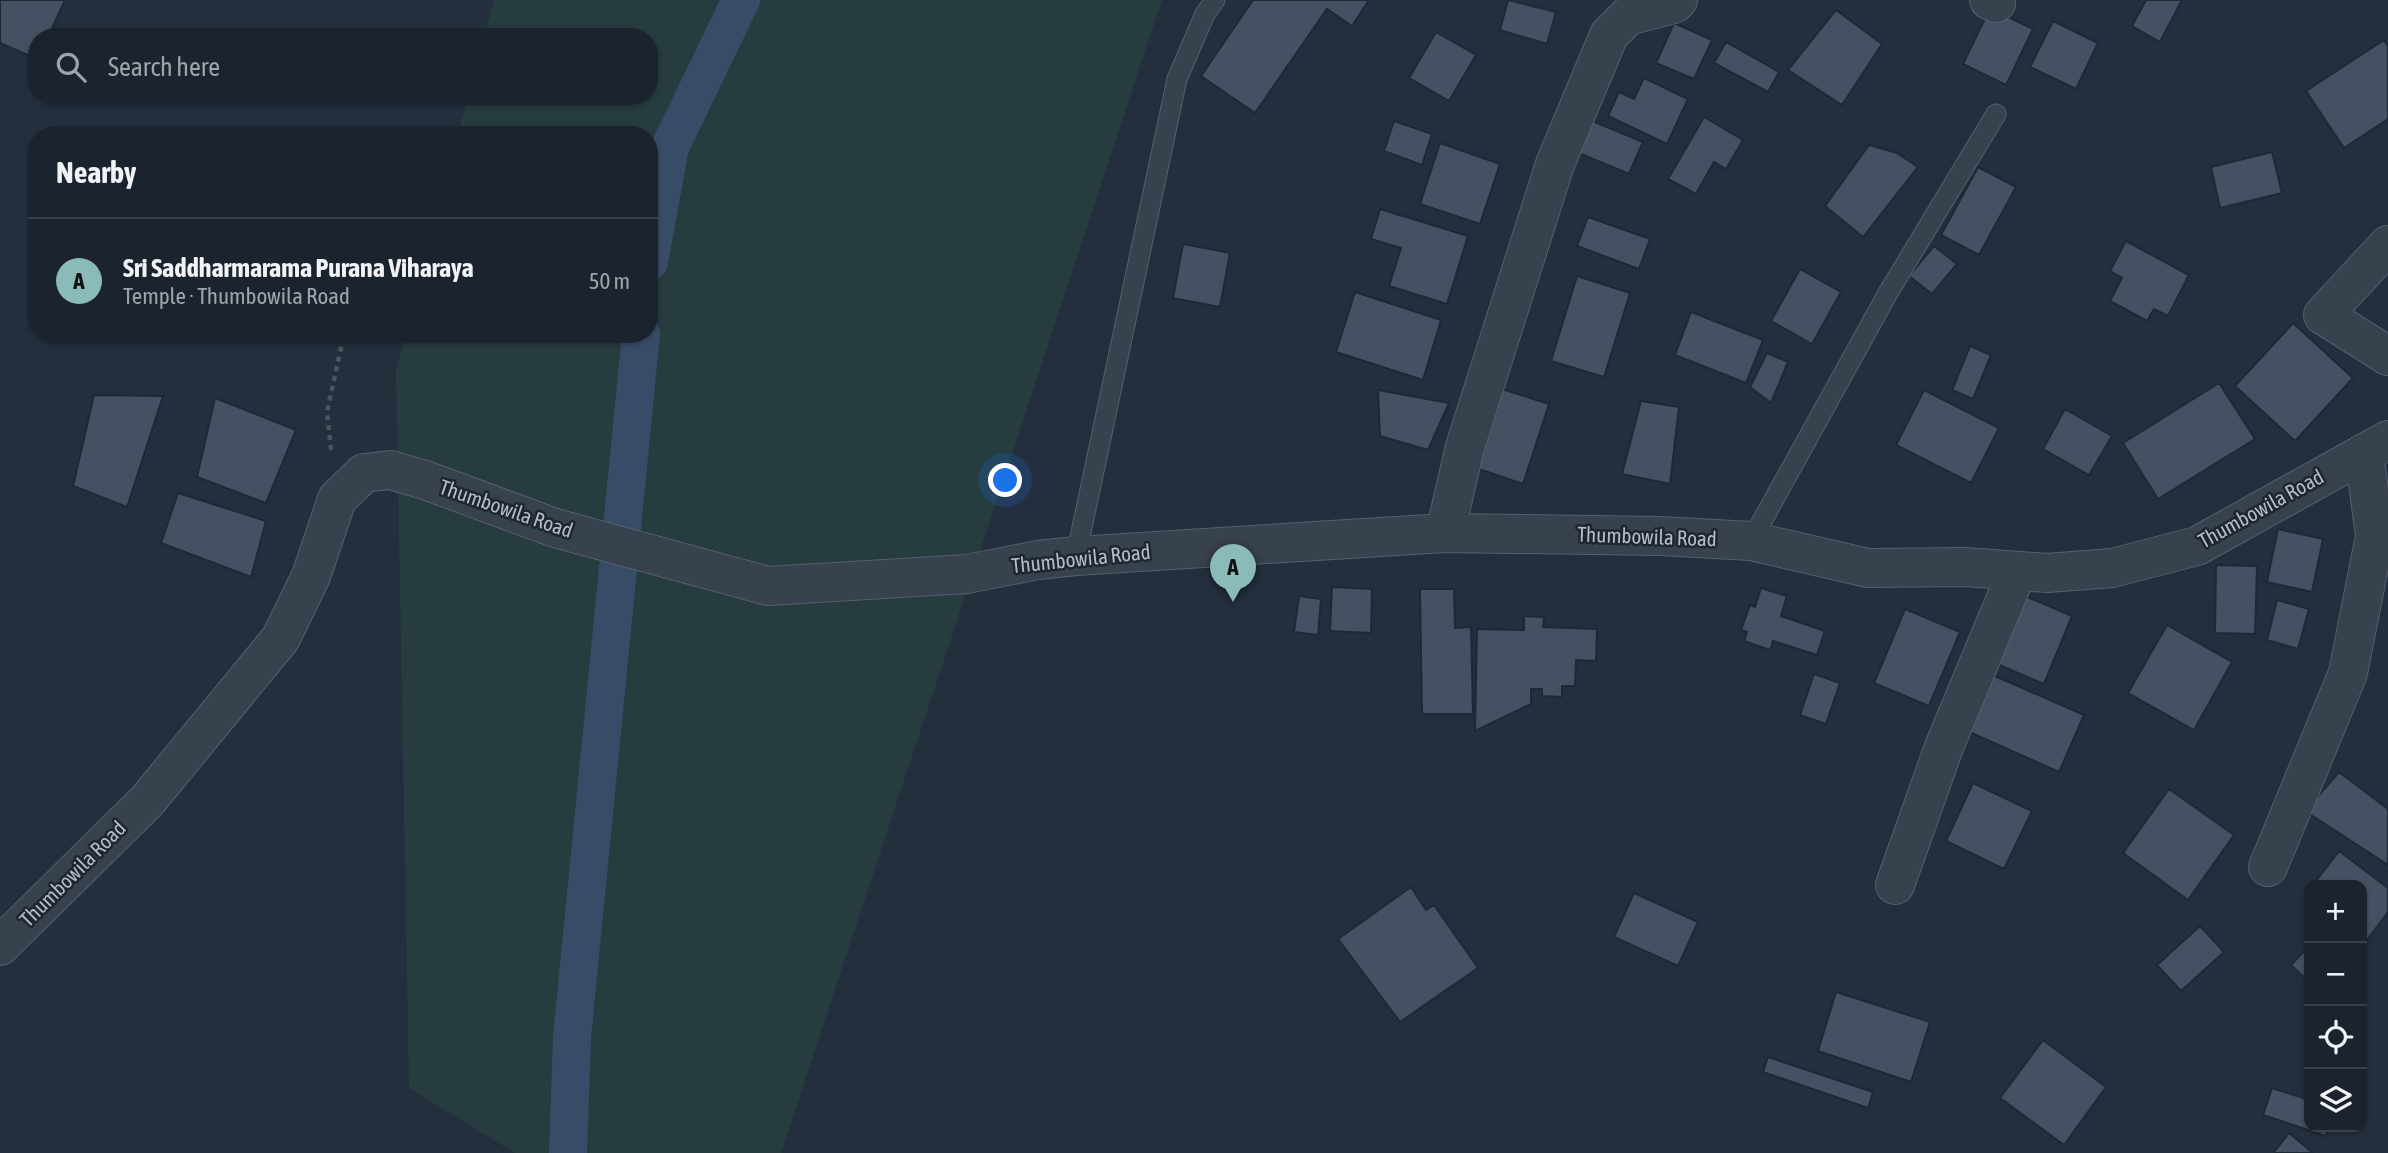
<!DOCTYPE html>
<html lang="en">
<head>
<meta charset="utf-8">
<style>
	body { margin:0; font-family:"Asap Condensed",sans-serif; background:#242b36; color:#f1f3f6 }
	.controls { position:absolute; right:21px; bottom:21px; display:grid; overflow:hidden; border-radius:14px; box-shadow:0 2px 5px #0004 }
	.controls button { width:63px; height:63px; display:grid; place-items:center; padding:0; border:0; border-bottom:2px solid #39404a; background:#1b232e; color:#f1f3f6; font:35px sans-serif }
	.you { position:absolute; left:1006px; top:481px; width:24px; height:24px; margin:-18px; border:5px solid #fff; border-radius:50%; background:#1a73e8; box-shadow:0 0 0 10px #1a73e833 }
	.badge { display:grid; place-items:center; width:46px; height:46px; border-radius:50%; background:#8bbbb9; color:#111; font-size:23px; font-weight:700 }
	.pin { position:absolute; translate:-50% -58px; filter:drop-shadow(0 2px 4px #0008) }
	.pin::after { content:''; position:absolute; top:37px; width:24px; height:21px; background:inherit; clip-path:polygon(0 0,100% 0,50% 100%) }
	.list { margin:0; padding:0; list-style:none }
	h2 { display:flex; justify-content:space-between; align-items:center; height:91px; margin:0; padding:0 28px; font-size:30px }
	h2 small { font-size:23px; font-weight:400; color:#a0a4aa }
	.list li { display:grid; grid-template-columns:46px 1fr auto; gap:21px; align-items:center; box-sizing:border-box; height:126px; padding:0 28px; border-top:2px solid #39404a }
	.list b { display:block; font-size:26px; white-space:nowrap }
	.list p { margin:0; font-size:23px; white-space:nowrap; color:#a0a4aa }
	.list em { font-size:23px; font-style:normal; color:#a0a4aa }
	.icon { flex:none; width:38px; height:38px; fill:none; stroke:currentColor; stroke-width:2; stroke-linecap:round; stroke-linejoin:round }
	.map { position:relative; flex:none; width:2388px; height:1153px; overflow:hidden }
	.search { position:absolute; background:#1b232e; box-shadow:0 2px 5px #0004; left:28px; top:28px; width:630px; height:77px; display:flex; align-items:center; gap:18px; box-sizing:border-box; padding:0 24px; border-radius:28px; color:#a0a4aa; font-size:26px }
	.panel { position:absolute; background:#1b232e; box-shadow:0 2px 5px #0004; left:28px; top:126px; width:630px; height:217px; border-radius:28px }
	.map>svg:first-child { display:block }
	.green { fill:#263c3f }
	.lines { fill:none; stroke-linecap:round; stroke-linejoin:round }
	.canal { stroke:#394c67; stroke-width:38 }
	.building { fill:#455162; stroke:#1f2835; stroke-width:2 }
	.service-casing { stroke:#565f6c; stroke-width:21 }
	.minor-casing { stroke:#565f6c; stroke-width:40 }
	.tertiary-casing { stroke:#565f6c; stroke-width:40 }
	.path { stroke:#44595c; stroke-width:4.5; stroke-dasharray:5 5; stroke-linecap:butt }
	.service { stroke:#38414e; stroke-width:19 }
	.minor { stroke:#38414e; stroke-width:38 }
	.tertiary { stroke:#38414e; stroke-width:38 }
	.labels { text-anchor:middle; stroke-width:5; stroke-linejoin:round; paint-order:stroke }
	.street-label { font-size:21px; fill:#b4bcc9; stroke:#1d2633 }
</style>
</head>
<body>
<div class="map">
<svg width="2388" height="1153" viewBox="0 0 2388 1153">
	<rect width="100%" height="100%" fill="#242f3e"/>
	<path class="green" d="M494,0H1162L781,1153H515L409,1088L396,370L406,334H649V135H458L468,96H649V37H484Z"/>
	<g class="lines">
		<path class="canal" d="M649,262L670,147L741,0
			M568,1153L572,1037L641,334"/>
	</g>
	<path class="building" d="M0,0H65L48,37H37V59L0,43Z
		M1253,0H1369L1352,26L1327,9L1255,113L1201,76Z
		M1508,0L1556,12L1547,44L1500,30Z
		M2146,0H2182L2160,42L2132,26Z
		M1990,8L2033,29L2006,85L1963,64Z
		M1836,10L1882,44L1842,105L1788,70Z
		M2053,21L2098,43L2076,89L2030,67Z
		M1674,23L1712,40L1694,79L1656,63Z
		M1436,32L1476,55L1449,101L1409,78Z
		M2384,40L2388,46V119L2344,148L2306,91Z
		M1726,42L1779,72L1768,92L1714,63Z
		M1644,78L1688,99L1667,144L1608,116L1619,92L1634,99Z
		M1583,117L1643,142L1629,174L1569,149Z
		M1704,117L1743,140L1726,169L1714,162L1696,194L1668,179Z
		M1394,121L1432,134L1422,165L1384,151Z
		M1440,143L1500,164L1480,224L1420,204Z
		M1869,145L1897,153L1918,167L1863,237L1825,206Z
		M2272,152L2282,193L2220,208L2211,167Z
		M1978,167L2016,187L1979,255L1941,235Z
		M1380,209L1468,236L1447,304L1389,286L1401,248L1371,239Z
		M1588,217L1650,239L1639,269L1577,246Z
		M2126,241L2189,275L2168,316L2154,309L2147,321L2110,301L2122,278L2110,271Z
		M1183,244L1230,253L1220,307L1173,298Z
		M1934,246L1957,264L1932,294L1909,276Z
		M1800,269L1841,292L1812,344L1771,321Z
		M1577,276L1630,293L1604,377L1551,361Z
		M1355,292L1441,320L1423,380L1336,352Z
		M1691,312L1763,340L1746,383L1675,355Z
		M2293,323L2353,378L2295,441L2235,386Z
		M1970,346L1991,355L1973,399L1952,390Z
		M1767,353L1788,362L1771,403L1750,387Z
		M2219,383L2255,439L2158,499L2123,443Z
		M1502,389L1549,404L1523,484L1476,468Z
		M1378,390L1449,403L1428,450L1380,436Z
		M1924,390L1999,428L1971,483L1896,445Z
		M94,395L163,396L127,507L73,486Z
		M215,398L296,430L266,503L197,477Z
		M1641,401L1679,407L1670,484L1622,474Z
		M2065,409L2112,436L2089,475L2043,449Z
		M178,493L266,521L251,577L161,543Z
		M2278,529L2323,539L2312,592L2267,582Z
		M2216,565L2257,566L2255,634L2215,633Z
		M1332,587L1372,589L1371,633L1330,631Z
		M1761,588L1787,596L1781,616L1825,631L1817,655L1773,641L1770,650L1744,641L1747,632L1741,630L1750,605L1755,607Z
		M1420,589H1454L1455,628L1471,627L1473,714H1422Z
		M2011,590L2072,616L2044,684L1983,658Z
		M1299,596L1321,599L1318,635L1294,632Z
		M2277,600L2309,609L2298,649L2267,640Z
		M1905,609L1960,632L1929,706L1874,683Z
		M1524,616L1544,617L1543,627L1597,629L1596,661L1576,660L1575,686H1562V697L1542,696V689H1531V704L1475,731L1477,629L1524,630Z
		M2167,625L2232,662L2194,730L2128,693Z
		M1981,670L2084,715L2059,772L1956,726Z
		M1814,674L1840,683L1826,724L1800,715Z
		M2339,772L2388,809V865L2305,811Z
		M1973,783L2032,811L2004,869L1946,841Z
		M2169,789L2234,835L2188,900L2123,853Z
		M2339,851L2388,888V912L2367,940L2362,936V885H2313Z
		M1411,887L1426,910L1434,905L1478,968L1400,1022L1338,939Z
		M1634,893L1698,922L1678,966L1614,937Z
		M2200,926L2224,952L2181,991L2157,965Z
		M2309,946V982L2291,965Z
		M1836,992L1930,1022L1911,1082L1818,1051Z
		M2043,1040L2106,1087L2064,1145L2000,1098Z
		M1768,1057L1873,1092L1868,1108L1763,1072Z
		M2272,1088L2309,1100V1127H2329L2326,1136L2263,1115Z
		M2289,1133L2313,1153H2275L2274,1152Z"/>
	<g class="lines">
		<defs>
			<path id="service" d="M1751,541L1888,293L1996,114
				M1076,556L1177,79L1205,14L1215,0"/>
			<path id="minor" d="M1989,0L1996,3
				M2388,245L2323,315L2388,356
				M1445,533L1465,447L1555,164L1609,35L1628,16L1674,4L1678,0
				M2268,867L2348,673L2375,536L2364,453
				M1895,885L1944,747L2017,572"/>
			<path id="tertiary" d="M0,946L147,801L281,638L311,576L337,499L364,473L390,470L425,480L555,528L768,586L967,574L1038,560L1076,556L1445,533L1661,536L1751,541L1868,568L1965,567L2047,573L2112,568L2197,546L2388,440"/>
		</defs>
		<use href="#service" class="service-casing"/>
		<use href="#minor" class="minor-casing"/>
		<use href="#tertiary" class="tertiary-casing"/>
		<path class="path" d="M331,450L327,412L344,334"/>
		<use href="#service" class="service"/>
		<use href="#minor" class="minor"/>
		<use href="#tertiary" class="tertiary"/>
	</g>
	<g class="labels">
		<g class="street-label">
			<text transform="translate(506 509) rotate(19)" y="7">Thumbowila Road</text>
			<text transform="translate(2261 509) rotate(-29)" y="7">Thumbowila Road</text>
			<text transform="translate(1647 537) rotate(2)" y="7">Thumbowila Road</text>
			<text transform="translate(1081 559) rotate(-6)" y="7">Thumbowila Road</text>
			<text transform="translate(73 874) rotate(-45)" y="7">Thumbowila Road</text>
		</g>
	</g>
</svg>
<div class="controls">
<button>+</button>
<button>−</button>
<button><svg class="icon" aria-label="locate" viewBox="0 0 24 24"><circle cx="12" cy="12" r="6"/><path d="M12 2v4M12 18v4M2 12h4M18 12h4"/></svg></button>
<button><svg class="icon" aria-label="layers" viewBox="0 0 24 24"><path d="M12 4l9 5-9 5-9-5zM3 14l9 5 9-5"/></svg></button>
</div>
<div class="you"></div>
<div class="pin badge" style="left:1233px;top:602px">A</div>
<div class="search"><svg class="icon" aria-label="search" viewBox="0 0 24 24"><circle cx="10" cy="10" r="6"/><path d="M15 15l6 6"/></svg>Search here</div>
<section class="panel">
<h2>Nearby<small></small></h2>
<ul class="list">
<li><span class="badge">A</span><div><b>Sri Saddharmarama Purana Viharaya</b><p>Temple · Thumbowila Road</p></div><em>50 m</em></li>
</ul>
</section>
</div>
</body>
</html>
